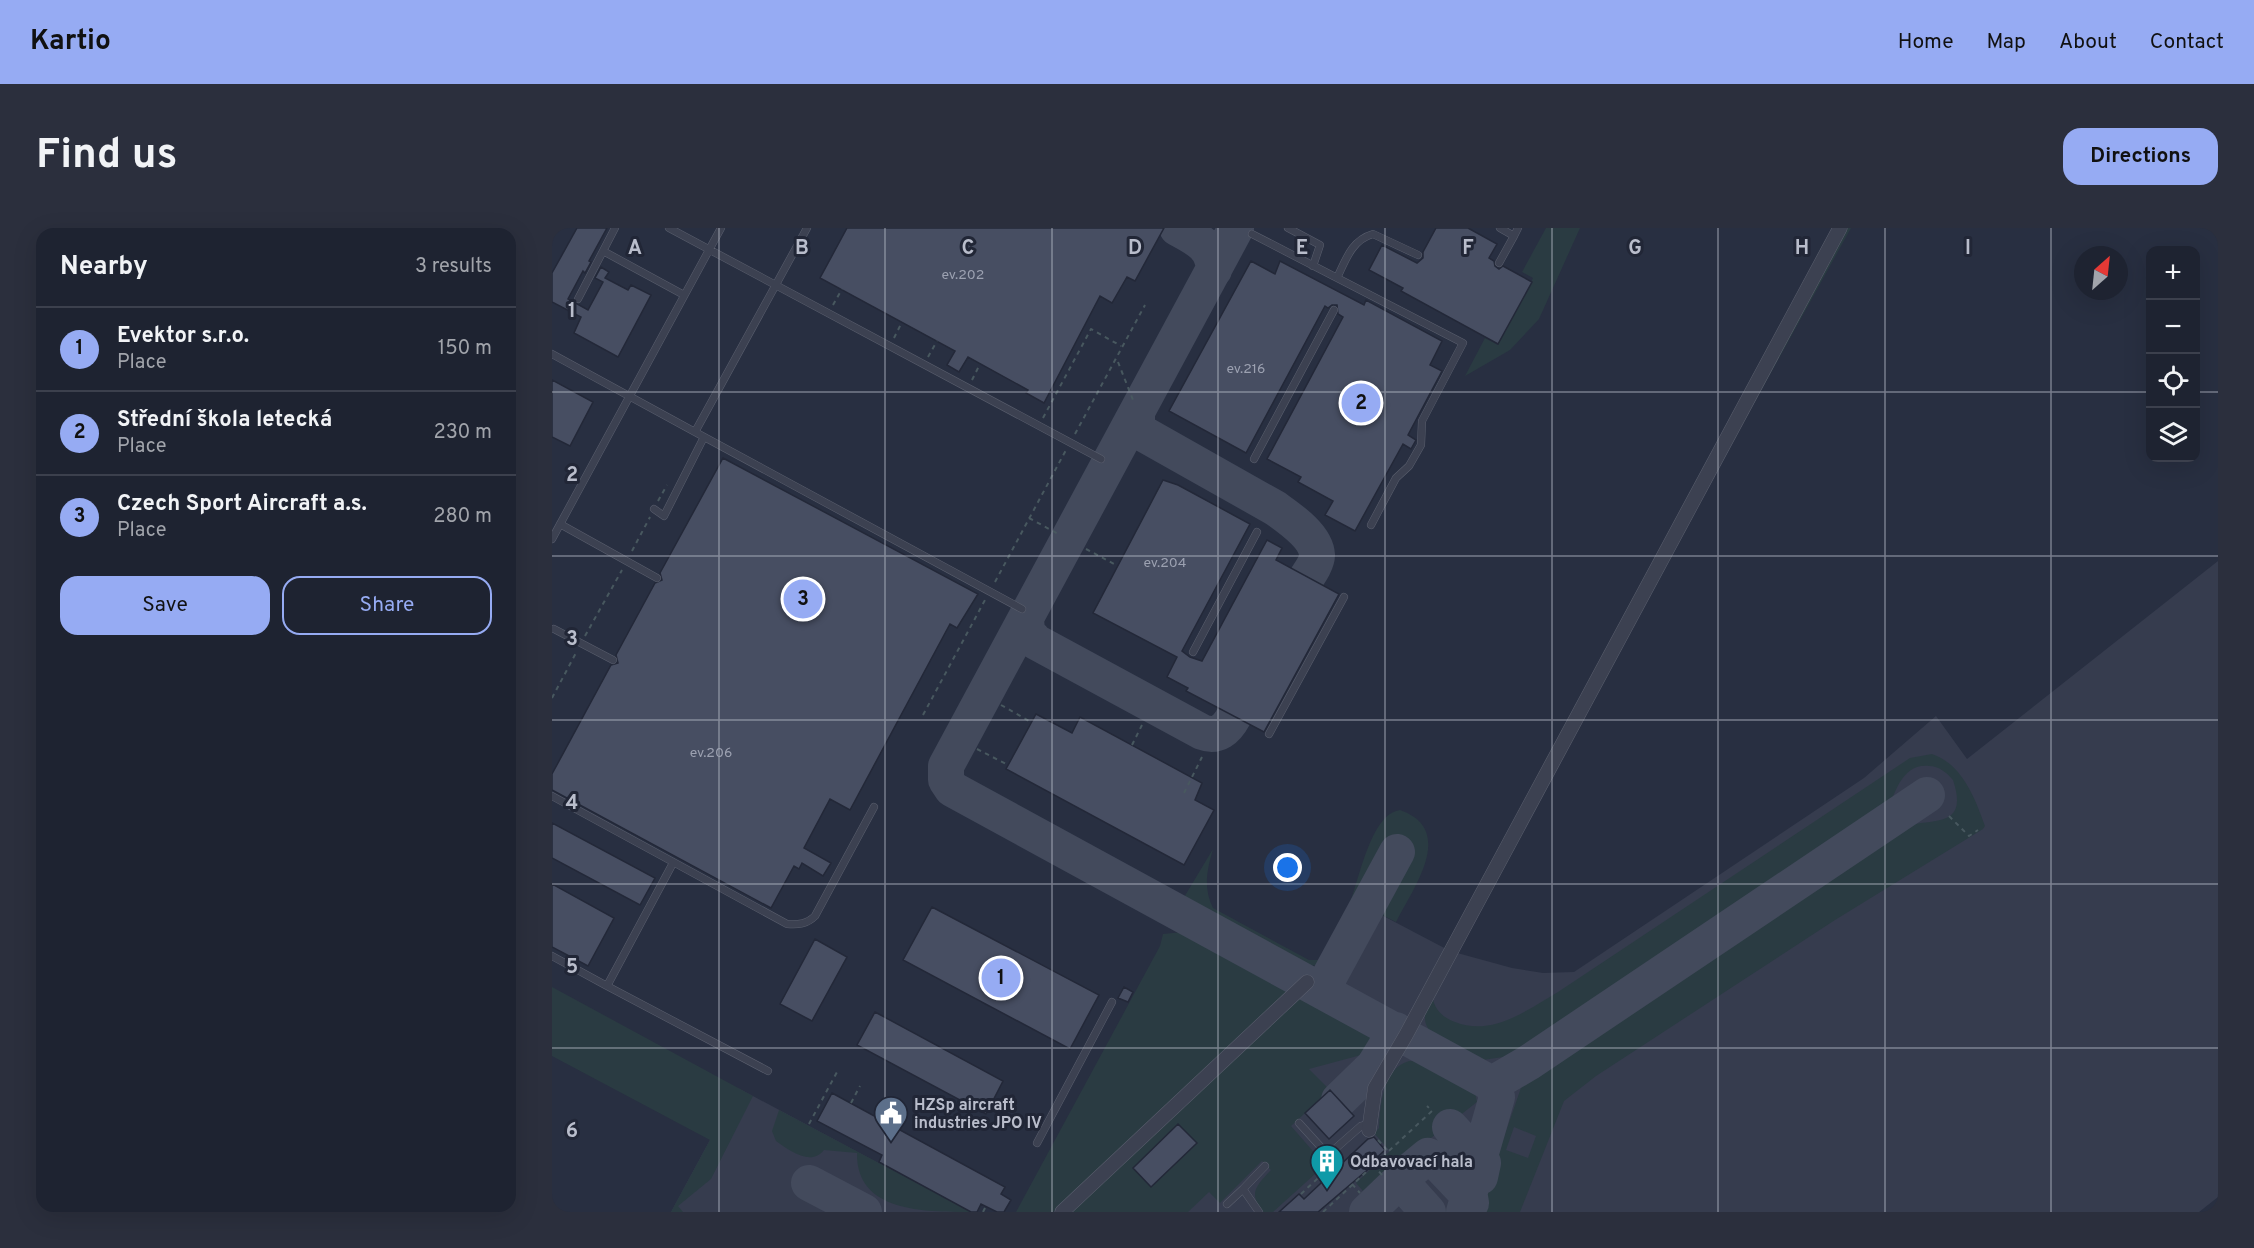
<!DOCTYPE html>
<html lang="en">
<head>
<meta charset="utf-8">
<style>
	body { margin:0; font-family:Overpass,sans-serif; background:#2b2f3d; color:#f1f3f6 }
	.controls { position:absolute; right:18px; top:18px; display:grid; overflow:hidden; border-radius:12px; box-shadow:0 6px 24px #0002 }
	.controls button { width:54px; height:54px; display:grid; place-items:center; padding:0; border:0; border-bottom:2px solid #3c404d; background:#1e2331; color:#f1f3f6; font:30px sans-serif }
	.compass { position:absolute; left:1522px; top:18px; width:54px; height:54px; border-radius:50%; background:#1e2331; box-shadow:0 6px 24px #0002; rotate:27deg }
	.you { position:absolute; left:736px; top:640px; width:21px; height:21px; margin:-15px; border:4px solid #fff; border-radius:50%; background:#1a73e8; box-shadow:0 0 0 9px #1a73e833 }
	.badge { display:grid; place-items:center; width:39px; height:39px; border-radius:50%; background:#96abf3; color:#111; font-size:20px; font-weight:700 }
	.pin { position:absolute; translate:-50% -50%; border:3px solid #fff; box-shadow:0 2px 6px #0006 }
	.list { margin:0; padding:0; list-style:none }
	h2 { display:flex; justify-content:space-between; align-items:center; height:78px; margin:0; padding:0 24px; font-size:26px }
	h2 small { font-size:20px; font-weight:400; color:#a1a4ab }
	.list li { display:grid; grid-template-columns:39px 1fr auto; gap:18px; align-items:center; box-sizing:border-box; height:84px; padding:0 24px; border-top:2px solid #3c404d }
	.list b { display:block; font-size:22px; white-space:nowrap }
	.list p { margin:0; font-size:20px; white-space:nowrap; color:#a1a4ab }
	.list em { font-size:20px; font-style:normal; color:#a1a4ab }
	.actions { display:flex; gap:12px; padding:18px 24px }
	.actions a { flex:1; padding:14px 0; border:2px solid #96abf3; border-radius:18px; text-align:center; font-size:21px; color:#96abf3 }
	.actions .main { background:#96abf3; color:#111 }
	.icon { flex:none; width:33px; height:33px; fill:none; stroke:currentColor; stroke-width:2; stroke-linecap:round; stroke-linejoin:round }
	.map { position:relative; flex:none; width:1666px; height:984px; overflow:hidden; border-radius:18px }
	header { display:flex; align-items:center; gap:36px; box-sizing:border-box; height:84px; padding:0 30px; background:#96abf3; color:#111 }
	header strong { font-size:28px }
	nav { display:flex; gap:33px; margin-inline-start:auto; font-size:21px }
	.intro { display:flex; align-items:center; justify-content:space-between; box-sizing:border-box; height:144px; padding:0 36px }
	h1 { margin:0; font-size:42px }
	.button { padding:15px 27px; border-radius:18px; background:#96abf3; color:#111; font-size:21px; font-weight:700 }
	main { display:flex; gap:36px; padding:0 36px }
	aside { flex:1; background:#1e2331; border-radius:18px; box-shadow:0 6px 24px #0002 }
	.map>svg:first-child { display:block }
	.airport { fill:#363c4e }
	.green { fill:#2a3b42; fill-rule:evenodd }
	.lines { fill:none; stroke-linecap:round; stroke-linejoin:round }
	.taxiway { stroke:#434a5c; stroke-width:36 }
	.building { fill:#474e62; stroke:#232838; stroke-width:1.5 }
	.lane-casing { stroke:#5a5f6e; stroke-width:8 }
	.street-casing { stroke:#5a5f6e; stroke-width:15 }
	.path { stroke:#48585f; stroke-width:2; stroke-dasharray:4.5 4.5; stroke-linecap:butt }
	.lane { stroke:#3c4151; stroke-width:7 }
	.street { stroke:#3c4151; stroke-width:14 }
	.grid { fill:none; stroke:#b9bdcb; stroke-width:1.5; stroke-opacity:0.55 }
	.labels { text-anchor:middle; stroke-width:6; stroke-linejoin:round; paint-order:stroke }
	.number-label { font-size:14px; fill:#9ca1b1 }
	.poi-label { font-size:16px; font-weight:bold; fill:#b9bdcb; stroke:#212636; text-anchor:start }
	.grid-label { font-size:20px; text-anchor:middle; font-weight:bold; fill:#b9bdcb; stroke:#212636; stroke-width:6; stroke-linejoin:round; paint-order:stroke }
</style>
</head>
<body>
<header>
<strong>Kartio</strong>
<nav><a>Home</a><a>Map</a><a>About</a><a>Contact</a></nav>
</header>
<div class="intro"><h1>Find us</h1><a class="button">Directions</a></div>
<main>
<aside>
<h2>Nearby<small>3 results</small></h2>
<ul class="list">
<li><span class="badge">1</span><div><b>Evektor s.r.o.</b><p>Place</p></div><em>150 m</em></li>
<li><span class="badge">2</span><div><b>Střední škola letecká</b><p>Place</p></div><em>230 m</em></li>
<li><span class="badge">3</span><div><b>Czech Sport Aircraft a.s.</b><p>Place</p></div><em>280 m</em></li>
</ul>
<div class="actions"><a class="main">Save</a><a>Share</a></div>
</aside>
<div class="map">
<svg width="1666" height="984" viewBox="0 0 1666 984">
	<rect width="100%" height="100%" fill="#282f41"/>
	<path class="airport" d="M1666,333V969L1647,984H586L777,765L820,682L898,723L960,740L991,745L1022,744L1312,550L1384,488L1415,531Z
		M186,860L418,984H119Z"/>
	<path class="green" d="M994,0H1028L987,91L958,122L913,148L933,110L946,117L981,50L970,44Z
		M1295,0H1299L1138,291L1280,26Z
		M1380,526C1410,536 1423,570 1433,598L1431,601L1283,692L1044,848L1012,873L968,984H926L971,854L986,837L1284,635L1292,638C1309,627 1333,606 1352,599C1377,589 1418,603 1401,552C1395,545 1387,538 1377,538C1350,535 1343,565 1334,586L978,825L931,832L881,806C868,795 873,781 880,768C883,782 890,789 903,794C940,809 975,782 1006,764L1358,530ZM962,899L984,908L976,930L954,922Z
		M848,582C905,602 861,660 844,694L820,682L852,627L840,620L783,724L768,738L757,737L631,671L661,621C655,642 651,660 661,680L757,732H768C803,711 806,588 848,582Z
		M631,704L738,762L501,984H464L608,718L611,706Z
		M0,759L201,868L159,951L126,978L131,984H119L158,912L0,828Z
		M748,768L814,803L820,812L818,822L809,827L757,841L778,862L739,898L773,937L721,984H711C696,965 704,958 719,942L710,933L668,975L657,964L636,984H520Z
		M857,833C877,832 910,849 923,864L925,874L811,963L804,955L838,923L822,905L827,900C828,877 831,840 857,833Z
		M227,882L419,984C371,984 304,984 305,925L272,922C259,939 237,922 224,913L220,903Z"/>
	<g class="lines">
		<path class="taxiway" d="M625,0C645,11 661,18 662,42
			M684,0L394,538V552L400,561L940,856L976,835L1375,567
			M585,184V198L590,205L723,280C737,290 764,308 765,327C765,334 759,343 755,349
			M474,391L475,404L484,414L650,504C666,510 675,501 682,488
			M770,762L845,624
			M787,872L822,838L844,802
			M898,899L931,935L928,949
			M257,955L312,984
			M815,984L842,958H851
			M876,984L850,955L853,947L876,928L881,930L918,969L919,975L914,984
			M912,984L945,869L940,856"/>
	</g>
	<path class="building" d="M25,0H55L37,33L39,34L33,45L31,43L16,71L36,82L51,54L43,50L49,39L57,44L53,50L76,62L79,57L99,67L66,129L22,105L29,89L0,74V45Z
		M295,0H612L583,53L575,49L560,75L548,68L492,175L474,165L476,162L416,129L407,144L395,137L403,123L268,50Z
		M884,0H916L945,16L937,30L942,33L943,38L947,41L951,38L980,54L946,116L849,63L851,60L817,42L830,17L865,35L871,30V24Z
		M699,33L723,46L728,33L812,77L814,72L890,113L878,137L890,143L856,207L864,212L859,221L851,216L803,303L773,287L781,273L746,254L749,249L715,231L791,89L786,86L785,77H780L776,80L773,78L694,225L617,183Z
		M0,152L41,174L18,218L0,209Z
		M171,230L426,366L405,400L398,396L298,582L278,571L252,620L279,635L271,648L250,635L247,641L242,638L219,680L0,562V546L59,437L66,435L64,427L103,355L110,352L108,345Z
		M611,252L626,257L698,296L630,423L638,429L650,433L715,312L730,320L724,332L787,366L712,504L634,463L636,460L615,449L625,429L541,385Z
		M484,486L520,505L528,489L650,555L643,572L662,582L632,637L454,541Z
		M0,595L103,650L88,677L0,630Z
		M0,656L62,690L36,738L0,719Z
		M380,679L547,767L518,821L351,732Z
		M263,711L295,729L260,793L228,776Z
		M572,759L581,764L576,774L566,770Z
		M323,784L451,853L434,886L305,817Z
		M778,862L802,888L777,911L753,885Z
		M280,865L453,959L449,966L459,972L452,984H445L429,976L425,984H419L327,934L330,927L265,893Z
		M626,896L645,915L599,959L581,940Z
		M822,909L833,922L818,936L820,938L766,984H727L747,966L752,971L816,911Z"/>
	<g class="lines">
		<defs>
			<path id="lane" d="M117,0L549,231
				M255,0L143,204L470,381
				M736,0L768,17L761,38
				M948,0L962,8L966,0
				M700,6L911,115L870,193L869,217L857,238L844,250L819,297
				M51,23L132,67
				M947,35L962,8
				M785,50C794,31 800,12 821,6L866,27
				M26,71L63,0
				M0,126L143,204
				M702,231L782,82
				M102,281L112,288L152,209
				M8,296L105,350
				M0,311L169,0
				M2,401L61,432
				M641,424L705,304
				M717,506L792,369
				M0,568L235,696C246,697 255,696 263,688L322,579
				M121,635L55,758L216,843
				M0,728L55,758
				M747,895L776,927L809,898L818,896
				M485,915L560,774
				M675,976L691,961
				M707,984L691,961L713,938"/>
			<path id="street" d="M817,902L823,860L854,807L1288,0
				M510,984L755,754"/>
		</defs>
		<use href="#lane" class="lane-casing"/>
		<use href="#street" class="street-casing"/>
		<path class="path" d="M281,77L290,61
			M342,110L350,94
			M376,129L385,113
			M566,134L581,172
			M420,152L428,136
			M491,190L539,101L569,118
			M523,206L593,77
			M106,273L115,257
			M477,290L508,307
			M534,321L564,337
			M80,323L98,289
			M443,354L514,222
			M33,408L70,342
			M0,470L25,423
			M449,477L479,494
			M371,487L433,372
			M580,517L590,497
			M425,521L456,537
			M632,565L650,529
			M1397,588L1417,608L1426,602
			M299,875L308,858
			M257,896L285,844
			M826,912L836,923
			M821,937L831,948
			M800,956L808,965
			M749,966L781,936
			M431,984L434,978
			M771,984L880,883L875,878"/>
		<use href="#lane" class="lane"/>
		<use href="#street" class="street"/>
	</g>
	<path class="grid" d="M167,0V984M333,0V984M500,0V984M666,0V984M833,0V984M1000,0V984M1166,0V984M1333,0V984M1499,0V984M0,164H1598M1644,164H1666M0,328H1666M0,492H1666M0,656H1666M0,820H1666"/>
	<defs>
		<symbol id="civic-pin" viewBox="-11 -11 22 30"><path d="M0 17L-7.5 6A9.5 9.5 0 1 1 7.5 6Z" fill="#5c6f8a" stroke="#212636"/><path d="M-.6-6.5H3V-4.5H.6V-3L4-1V1h2V6H-6V1h2V-1L-.6-3ZM-1.2 2.5V6h2.4V2.5Z" fill="#fff"/></symbol>
		<symbol id="building-pin" viewBox="-11 -11 22 30"><path d="M0 17L-7.5 6A9.5 9.5 0 1 1 7.5 6Z" fill="#0f9aa8" stroke="#212636"/><path d="M-4-6H4V6H1V3H-1V6H-4ZM-2.5-4.3h1.7v1.8h-1.7ZM.8-4.3h1.7v1.8H.8ZM-2.5-1h1.7V.8h-1.7ZM.8-1h1.7V.8H.8Z" fill="#fff"/></symbol>
	</defs>
	<g fill-rule="evenodd">
		<use href="#civic-pin" x="320" y="866" width="38" height="52"/>
		<use href="#building-pin" x="756" y="914" width="38" height="52"/>
	</g>
	<g class="labels">
		<g class="number-label">
			<text x="411" y="51">ev.202</text>
			<text x="694" y="145">ev.216</text>
			<text x="613" y="339">ev.204</text>
			<text x="159" y="529">ev.206</text>
		</g>
		<g class="poi-label">
			<text x="362" y="882">HZSp aircraft<tspan x="362" dy="18">industries JPO IV</tspan></text>
			<text x="798" y="939">Odbavovací hala</text>
		</g>
	</g>
	<g class="grid-label">
		<text x="83" y="26">A</text>
		<text x="250" y="26">B</text>
		<text x="416" y="26">C</text>
		<text x="583" y="26">D</text>
		<text x="750" y="26">E</text>
		<text x="916" y="26">F</text>
		<text x="1083" y="26">G</text>
		<text x="1250" y="26">H</text>
		<text x="1416" y="26">I</text>
		<text x="20" y="89">1</text>
		<text x="20" y="253">2</text>
		<text x="20" y="417">3</text>
		<text x="20" y="581">4</text>
		<text x="20" y="745">5</text>
		<text x="20" y="909">6</text>
	</g>
</svg>
<div class="controls">
<button>+</button>
<button>−</button>
<button><svg class="icon" aria-label="locate" viewBox="0 0 24 24"><circle cx="12" cy="12" r="6"/><path d="M12 2v4M12 18v4M2 12h4M18 12h4"/></svg></button>
<button><svg class="icon" aria-label="layers" viewBox="0 0 24 24"><path d="M12 4l9 5-9 5-9-5zM3 14l9 5 9-5"/></svg></button>
</div>
<svg class="compass" viewBox="-18 -18 36 36"><path d="M0-13l5 13h-10z" fill="#e53935"/><path d="M0 13l5-13h-10z" fill="#a1a4ab"/></svg>
<div class="you"></div>
<div class="pin badge" style="left:449px;top:750px">1</div>
<div class="pin badge" style="left:809px;top:175px">2</div>
<div class="pin badge" style="left:251px;top:371px">3</div>
</div>
</main>
</body>
</html>
